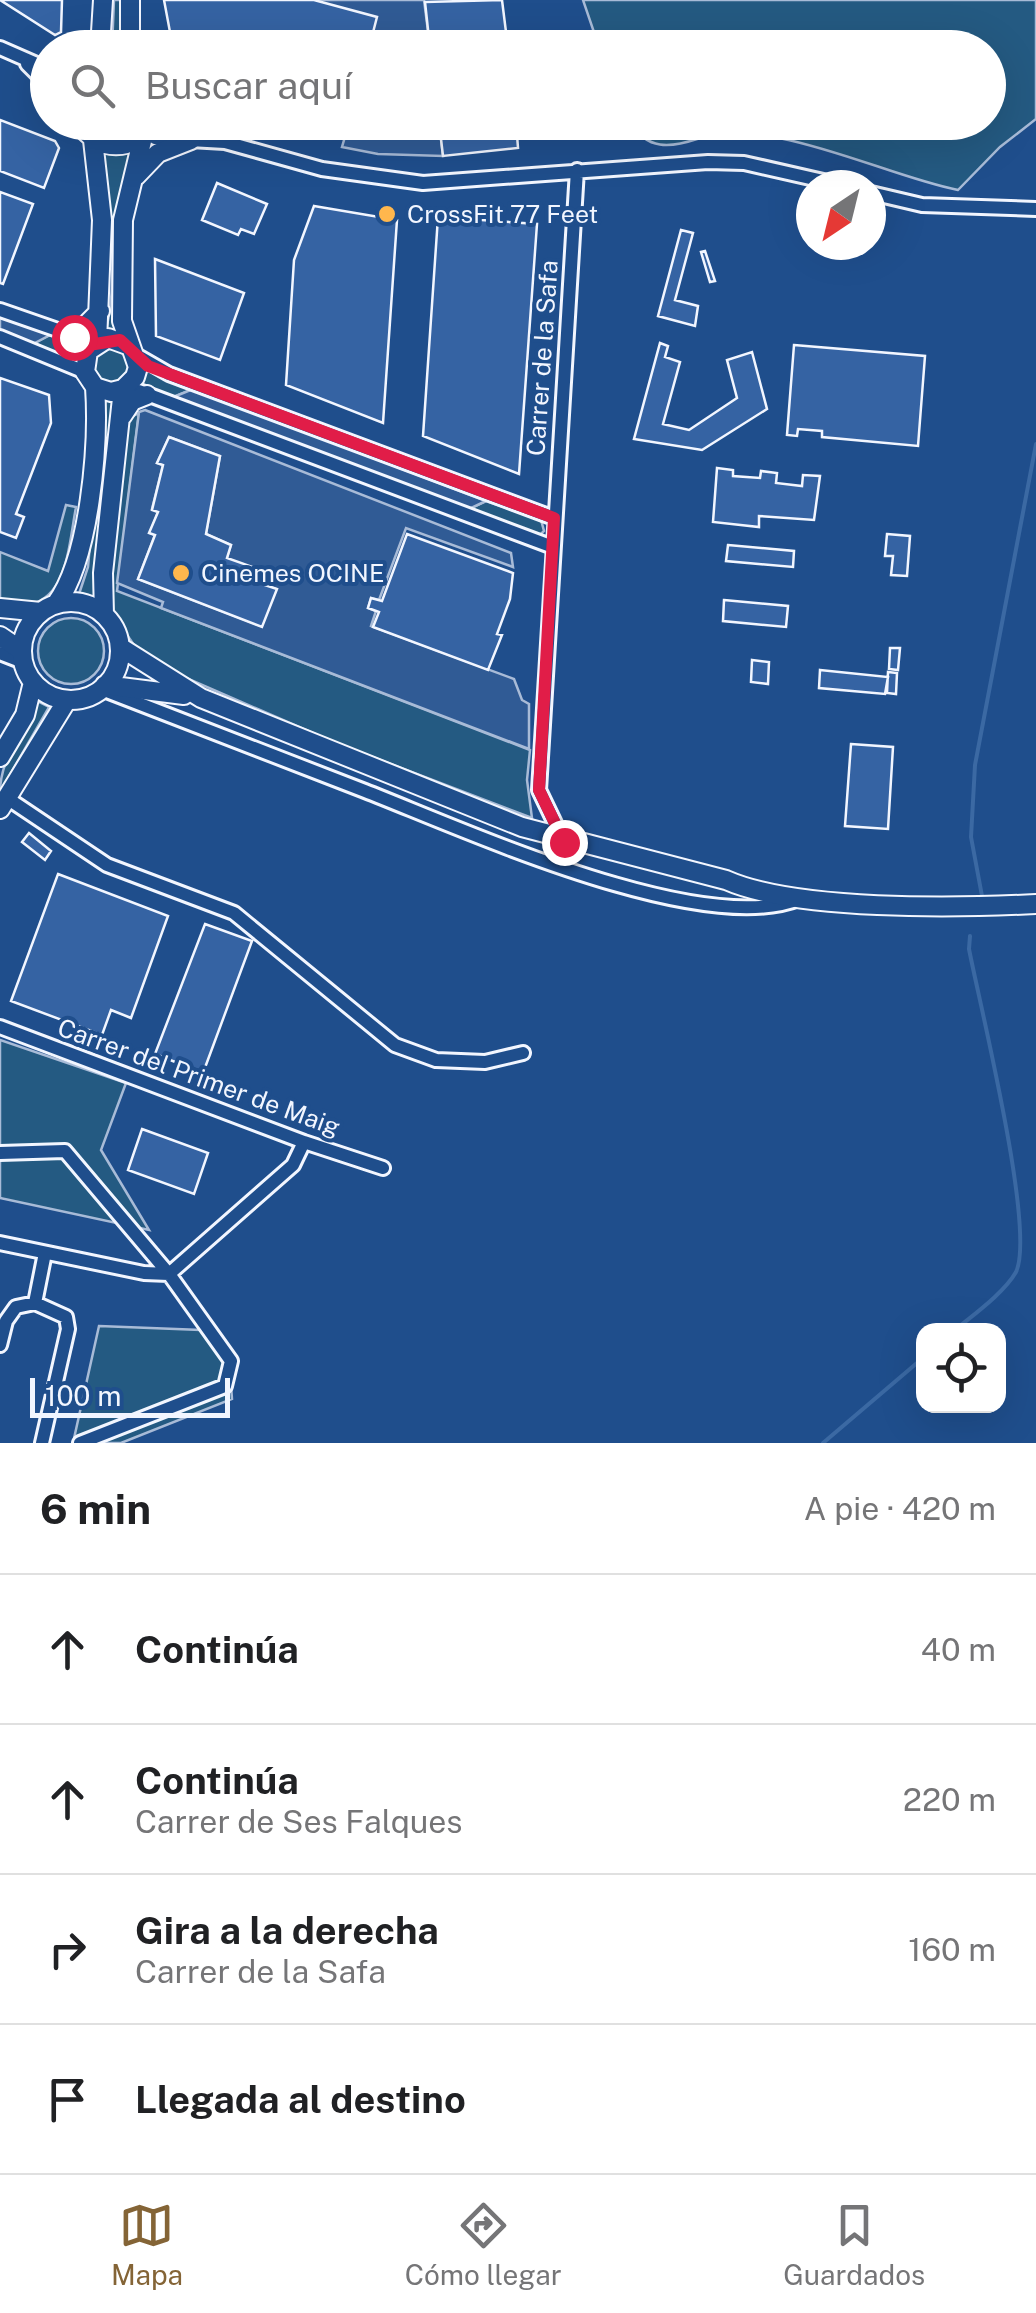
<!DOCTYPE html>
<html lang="es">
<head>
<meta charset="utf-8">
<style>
	body { margin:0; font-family:"Public Sans",sans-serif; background:#f2f2f2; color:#202124 }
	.controls { position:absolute; right:30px; bottom:30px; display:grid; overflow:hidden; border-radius:20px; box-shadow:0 10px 40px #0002 }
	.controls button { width:90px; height:90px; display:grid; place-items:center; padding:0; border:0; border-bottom:2px solid #e0e0e0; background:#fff; color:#202124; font:50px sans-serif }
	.compass { position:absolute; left:796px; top:170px; width:90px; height:90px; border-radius:50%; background:#fff; box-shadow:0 10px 40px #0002; rotate:215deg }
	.scale { position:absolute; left:30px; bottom:25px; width:200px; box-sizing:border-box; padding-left:10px; border:5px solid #f2f6ff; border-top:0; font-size:28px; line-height:35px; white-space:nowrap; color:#f2f6ff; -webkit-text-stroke:8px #1f4e8c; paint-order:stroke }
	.stop { position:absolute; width:30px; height:30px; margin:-22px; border:8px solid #e11d48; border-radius:50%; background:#fff }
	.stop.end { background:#e11d48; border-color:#fff; box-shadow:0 2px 10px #0008 }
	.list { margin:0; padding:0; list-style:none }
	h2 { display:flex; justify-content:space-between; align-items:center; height:130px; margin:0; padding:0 40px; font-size:42px }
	h2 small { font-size:32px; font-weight:400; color:#757577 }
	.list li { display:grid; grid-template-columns:65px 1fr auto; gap:30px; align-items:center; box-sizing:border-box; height:150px; padding:0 40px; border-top:2px solid #e0e0e0 }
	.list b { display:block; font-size:38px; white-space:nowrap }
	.list p { margin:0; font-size:32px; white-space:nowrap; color:#757577 }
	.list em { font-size:32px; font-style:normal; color:#757577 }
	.icon { flex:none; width:55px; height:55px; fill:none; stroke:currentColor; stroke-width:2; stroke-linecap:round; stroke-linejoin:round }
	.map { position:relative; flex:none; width:1036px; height:1443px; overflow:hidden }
	.search { position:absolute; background:#fff; box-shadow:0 10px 40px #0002; left:30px; right:30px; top:30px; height:110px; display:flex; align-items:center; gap:25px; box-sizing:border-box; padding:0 35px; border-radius:55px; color:#757577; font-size:38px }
	.sheet { height:730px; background:#fff }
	nav { display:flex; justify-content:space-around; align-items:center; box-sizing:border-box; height:140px; border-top:2px solid #e0e0e0; background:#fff; font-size:28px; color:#757577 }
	nav a { display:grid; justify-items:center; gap:5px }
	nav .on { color:#846436 }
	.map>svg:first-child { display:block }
	.green { fill:#245a82; stroke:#a8bbd7; stroke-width:2.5 }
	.parking { fill:#305b95; stroke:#a8bbd7; stroke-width:2.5; fill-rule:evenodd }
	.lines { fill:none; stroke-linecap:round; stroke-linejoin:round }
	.stream { stroke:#3b69a3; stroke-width:4 }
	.building { fill:#3563a3; stroke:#f2f6ff; stroke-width:2.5 }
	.street-casing { stroke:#f2f6ff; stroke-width:18 }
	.secondary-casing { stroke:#f2f6ff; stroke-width:22 }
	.street { stroke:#1f4e8c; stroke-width:12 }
	.secondary { stroke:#1f4e8c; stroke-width:18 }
	.route { stroke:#e11d48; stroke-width:12 }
	.poi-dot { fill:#ffb74d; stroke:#1f4e8c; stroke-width:4 }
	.labels { text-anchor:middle; stroke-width:8; stroke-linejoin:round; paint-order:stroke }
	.poi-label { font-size:25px; fill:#f2f6ff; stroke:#1f4e8c; text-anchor:start }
	.street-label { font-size:25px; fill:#f2f6ff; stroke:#1f4e8c }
</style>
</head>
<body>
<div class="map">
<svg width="1036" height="1443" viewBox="0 0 1036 1443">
	<rect width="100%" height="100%" fill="#1f4e8c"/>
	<path class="green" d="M114,0H124L128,47L112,48Z
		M583,0H1036V119L1000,147L958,190C882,175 770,115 697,139C670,148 647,150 631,123L988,122V48L599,47Z
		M91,123H140C126,139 106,138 91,123Z
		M135,145L121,337L104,335C119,294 111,197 101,154Z
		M50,335L84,346L76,365L31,345Z
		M94 366a17 17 0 1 1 34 0a17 17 0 1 1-34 0Z
		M140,367L193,389L171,398L135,387Z
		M103,397L117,398L100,600L79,594L88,567Z
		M139,413L117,591L530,750L527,780L532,818L336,743L154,664L138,651L108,607L126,419Z
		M486,501L541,520L544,531L540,535L467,510Z
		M66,505L76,507C67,555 67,618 0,604V552L48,571Z
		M38 651a33 33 0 1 1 66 0a33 33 0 1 1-66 0Z
		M35,700L49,707L0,792C0,760 23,730 35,700Z
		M0,1040L126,1083L101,1150L149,1230L0,1198Z
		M99,1326L201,1330L230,1371L232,1399L121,1443H73Z"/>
	<path class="parking" d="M314,0H424L430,47H369Z
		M349,123H439L443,156L378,154L342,147Z
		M0,316L50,335L31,345L0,333Z
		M193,389L486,501L467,510L171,398Z
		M145,410L511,553L513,567L406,528L379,600L371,598L368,608L376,611L371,626L514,679L522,700L529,704V749L161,608L163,602L117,583L139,412ZM169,437L220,456L206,534L231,545L227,558L253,581L276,589L261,626L138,579L155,535L150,533L158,512L152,509L163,465L157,463Z"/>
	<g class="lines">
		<path class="stream" d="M982,896L971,837L975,765L1036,444
			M955,1330C973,1315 1004,1293 1016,1272C1036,1230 980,1006 969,949L970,936
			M823,1443L924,1357"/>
	</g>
	<path class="building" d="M0,0H62L61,32L55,35Z
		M164,0H314L377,17L369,48H173Z
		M502,0L508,48H430L425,2Z
		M0,120L55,141L59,148L44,188L0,171Z
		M439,122H516L518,148L443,156Z
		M217,183L267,204L254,234L241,229L238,235L202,220Z
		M0,192L33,204L3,284L0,283Z
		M314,206L397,220L383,423L286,385L294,260Z
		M438,217L537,224L519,474L423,436Z
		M681,230L693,233L675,300L698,306L695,326L658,316Z
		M705,251L715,281L710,282L701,252Z
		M155,259L244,293L220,360L156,336Z
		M660,343L668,346L665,357L680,362L663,424L689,430L737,398L727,360L752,352L767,409L702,450L634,439Z
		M794,345L925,356L918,446L822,437V431L798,429L797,436L787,435Z
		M0,378L49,395L51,423L16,514L24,517L16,538L0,532Z
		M169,437L220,456L206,534L231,545L227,558L258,569L253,581L277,589L262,627L138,579L155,535L149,533L158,512L152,510L163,465L157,463Z
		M717,468L733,470V476L760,478L761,471L777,473L776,483L802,486L803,475L820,476L814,520L759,516V527L713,522Z
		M407,534L513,573L510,599L497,634L502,635L488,670L373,627L379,612L368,608L371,598L382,601Z
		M887,534L910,536L907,576L891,575L893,556H885Z
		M728,545L794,551L793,567L726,561Z
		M724,600L788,606L786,627L723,621Z
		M890,648H900L898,670L889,669Z
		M752,660L769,662L768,684L751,682Z
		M820,670L888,677L885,694L819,688Z
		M888,672L897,673L896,694L887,693Z
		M851,744L893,747L888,829L845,826Z
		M29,833L51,851L45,860L22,842Z
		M58,874L168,916L131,1018L111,1010L102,1035L11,1001Z
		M205,924L252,941L203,1073L155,1054Z
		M142,1129L208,1153L194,1194L128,1170Z"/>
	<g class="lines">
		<defs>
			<path id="street" d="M0,48L48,69
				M27,64L48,85
				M195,122L222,141
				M147,133L155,138L225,142L322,169L423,183L708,162L744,163L841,185
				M871,193L922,205L1036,209
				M0,310L95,343
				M0,337L85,372
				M136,355L169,374L554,518
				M139,391L553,547
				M0,653L23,662
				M104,690C191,723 278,757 365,791C465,830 700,938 799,899
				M7,798L107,865L234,913L395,1045L436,1060L485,1062L523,1053
				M563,840L539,790L577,170
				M0,1027L304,1142L383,1168
				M0,1153L65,1151L169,1274L231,1361L225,1386L80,1443
				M0,1243L144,1273L169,1274L293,1165L304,1142
				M35,1303L45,1253
				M0,1345L6,1321L16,1307L35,1303L66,1317L68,1329L42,1443"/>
			<path id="secondary" d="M130,0V31L135,48
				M100,48L103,0
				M79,122C96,153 136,153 153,122
				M93,140L102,220L97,342
				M136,176L158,153L191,140
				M74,337L100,311
				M130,346L108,338L88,351L85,372L95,387L111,392L123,389L135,377L138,367L122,321L123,220L143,137
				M122,416L132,401L147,395
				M22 651a49 49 0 1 1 98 0a49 49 0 1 1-98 0Z
				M56,604C90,558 99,445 95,387
				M0,608L41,612
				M104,615L103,573L123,389
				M0,636L22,651
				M120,647L201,698L522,827L726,880C796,911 957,908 1036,904
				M105,685L184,695
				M0,757L25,715L33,682
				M0,809L67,700"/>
		</defs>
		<use href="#street" class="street-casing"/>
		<use href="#secondary" class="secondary-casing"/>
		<use href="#street" class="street"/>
		<use href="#secondary" class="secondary"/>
	</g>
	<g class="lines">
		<path class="route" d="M74,337L95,344L120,340L148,366L554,518L539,790L564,842"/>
	</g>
	<g class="poi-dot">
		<circle cx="387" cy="214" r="10"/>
		<circle cx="181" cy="573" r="10"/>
	</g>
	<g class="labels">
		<g class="poi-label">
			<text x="407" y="223">CrossFit 77 Feet</text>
			<text x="201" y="582">Cinemes OCINE</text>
		</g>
		<g class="street-label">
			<text transform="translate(542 358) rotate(-86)" y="9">Carrer de la Safa</text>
			<text transform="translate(199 1077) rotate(20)" y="9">Carrer del Primer de Maig</text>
		</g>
	</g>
</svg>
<div class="controls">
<button><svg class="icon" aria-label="locate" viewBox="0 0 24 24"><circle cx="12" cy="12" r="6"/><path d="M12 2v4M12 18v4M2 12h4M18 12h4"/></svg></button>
</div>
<svg class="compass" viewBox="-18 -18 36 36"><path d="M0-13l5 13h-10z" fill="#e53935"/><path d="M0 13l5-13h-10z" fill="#757577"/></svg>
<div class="scale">100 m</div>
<div class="stop" style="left:74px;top:337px"></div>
<div class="stop end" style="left:564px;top:842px"></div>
<div class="search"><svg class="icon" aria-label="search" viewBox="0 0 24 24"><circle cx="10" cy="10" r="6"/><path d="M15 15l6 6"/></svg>Buscar aquí</div>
</div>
<section class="sheet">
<h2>6 min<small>A pie · 420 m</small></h2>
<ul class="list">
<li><svg class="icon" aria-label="ahead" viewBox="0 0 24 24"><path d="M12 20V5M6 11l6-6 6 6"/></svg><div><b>Continúa</b></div><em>40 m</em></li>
<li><svg class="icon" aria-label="ahead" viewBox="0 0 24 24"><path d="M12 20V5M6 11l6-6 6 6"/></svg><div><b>Continúa</b><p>Carrer de Ses Falques</p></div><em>220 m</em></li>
<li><svg class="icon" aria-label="right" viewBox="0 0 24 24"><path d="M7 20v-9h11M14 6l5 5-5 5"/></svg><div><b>Gira a la derecha</b><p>Carrer de la Safa</p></div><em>160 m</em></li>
<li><svg class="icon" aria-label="arrive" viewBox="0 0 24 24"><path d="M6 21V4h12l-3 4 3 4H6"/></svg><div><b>Llegada al destino</b></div></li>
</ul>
</section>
<nav>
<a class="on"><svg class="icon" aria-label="map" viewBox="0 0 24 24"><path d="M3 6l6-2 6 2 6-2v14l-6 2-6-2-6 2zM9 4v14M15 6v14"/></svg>Mapa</a>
<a><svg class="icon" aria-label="directions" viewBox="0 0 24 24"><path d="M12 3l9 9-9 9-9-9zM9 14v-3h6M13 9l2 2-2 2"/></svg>Cómo llegar</a>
<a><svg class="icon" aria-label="saved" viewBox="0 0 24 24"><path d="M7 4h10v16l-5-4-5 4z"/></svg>Guardados</a>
</nav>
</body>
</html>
